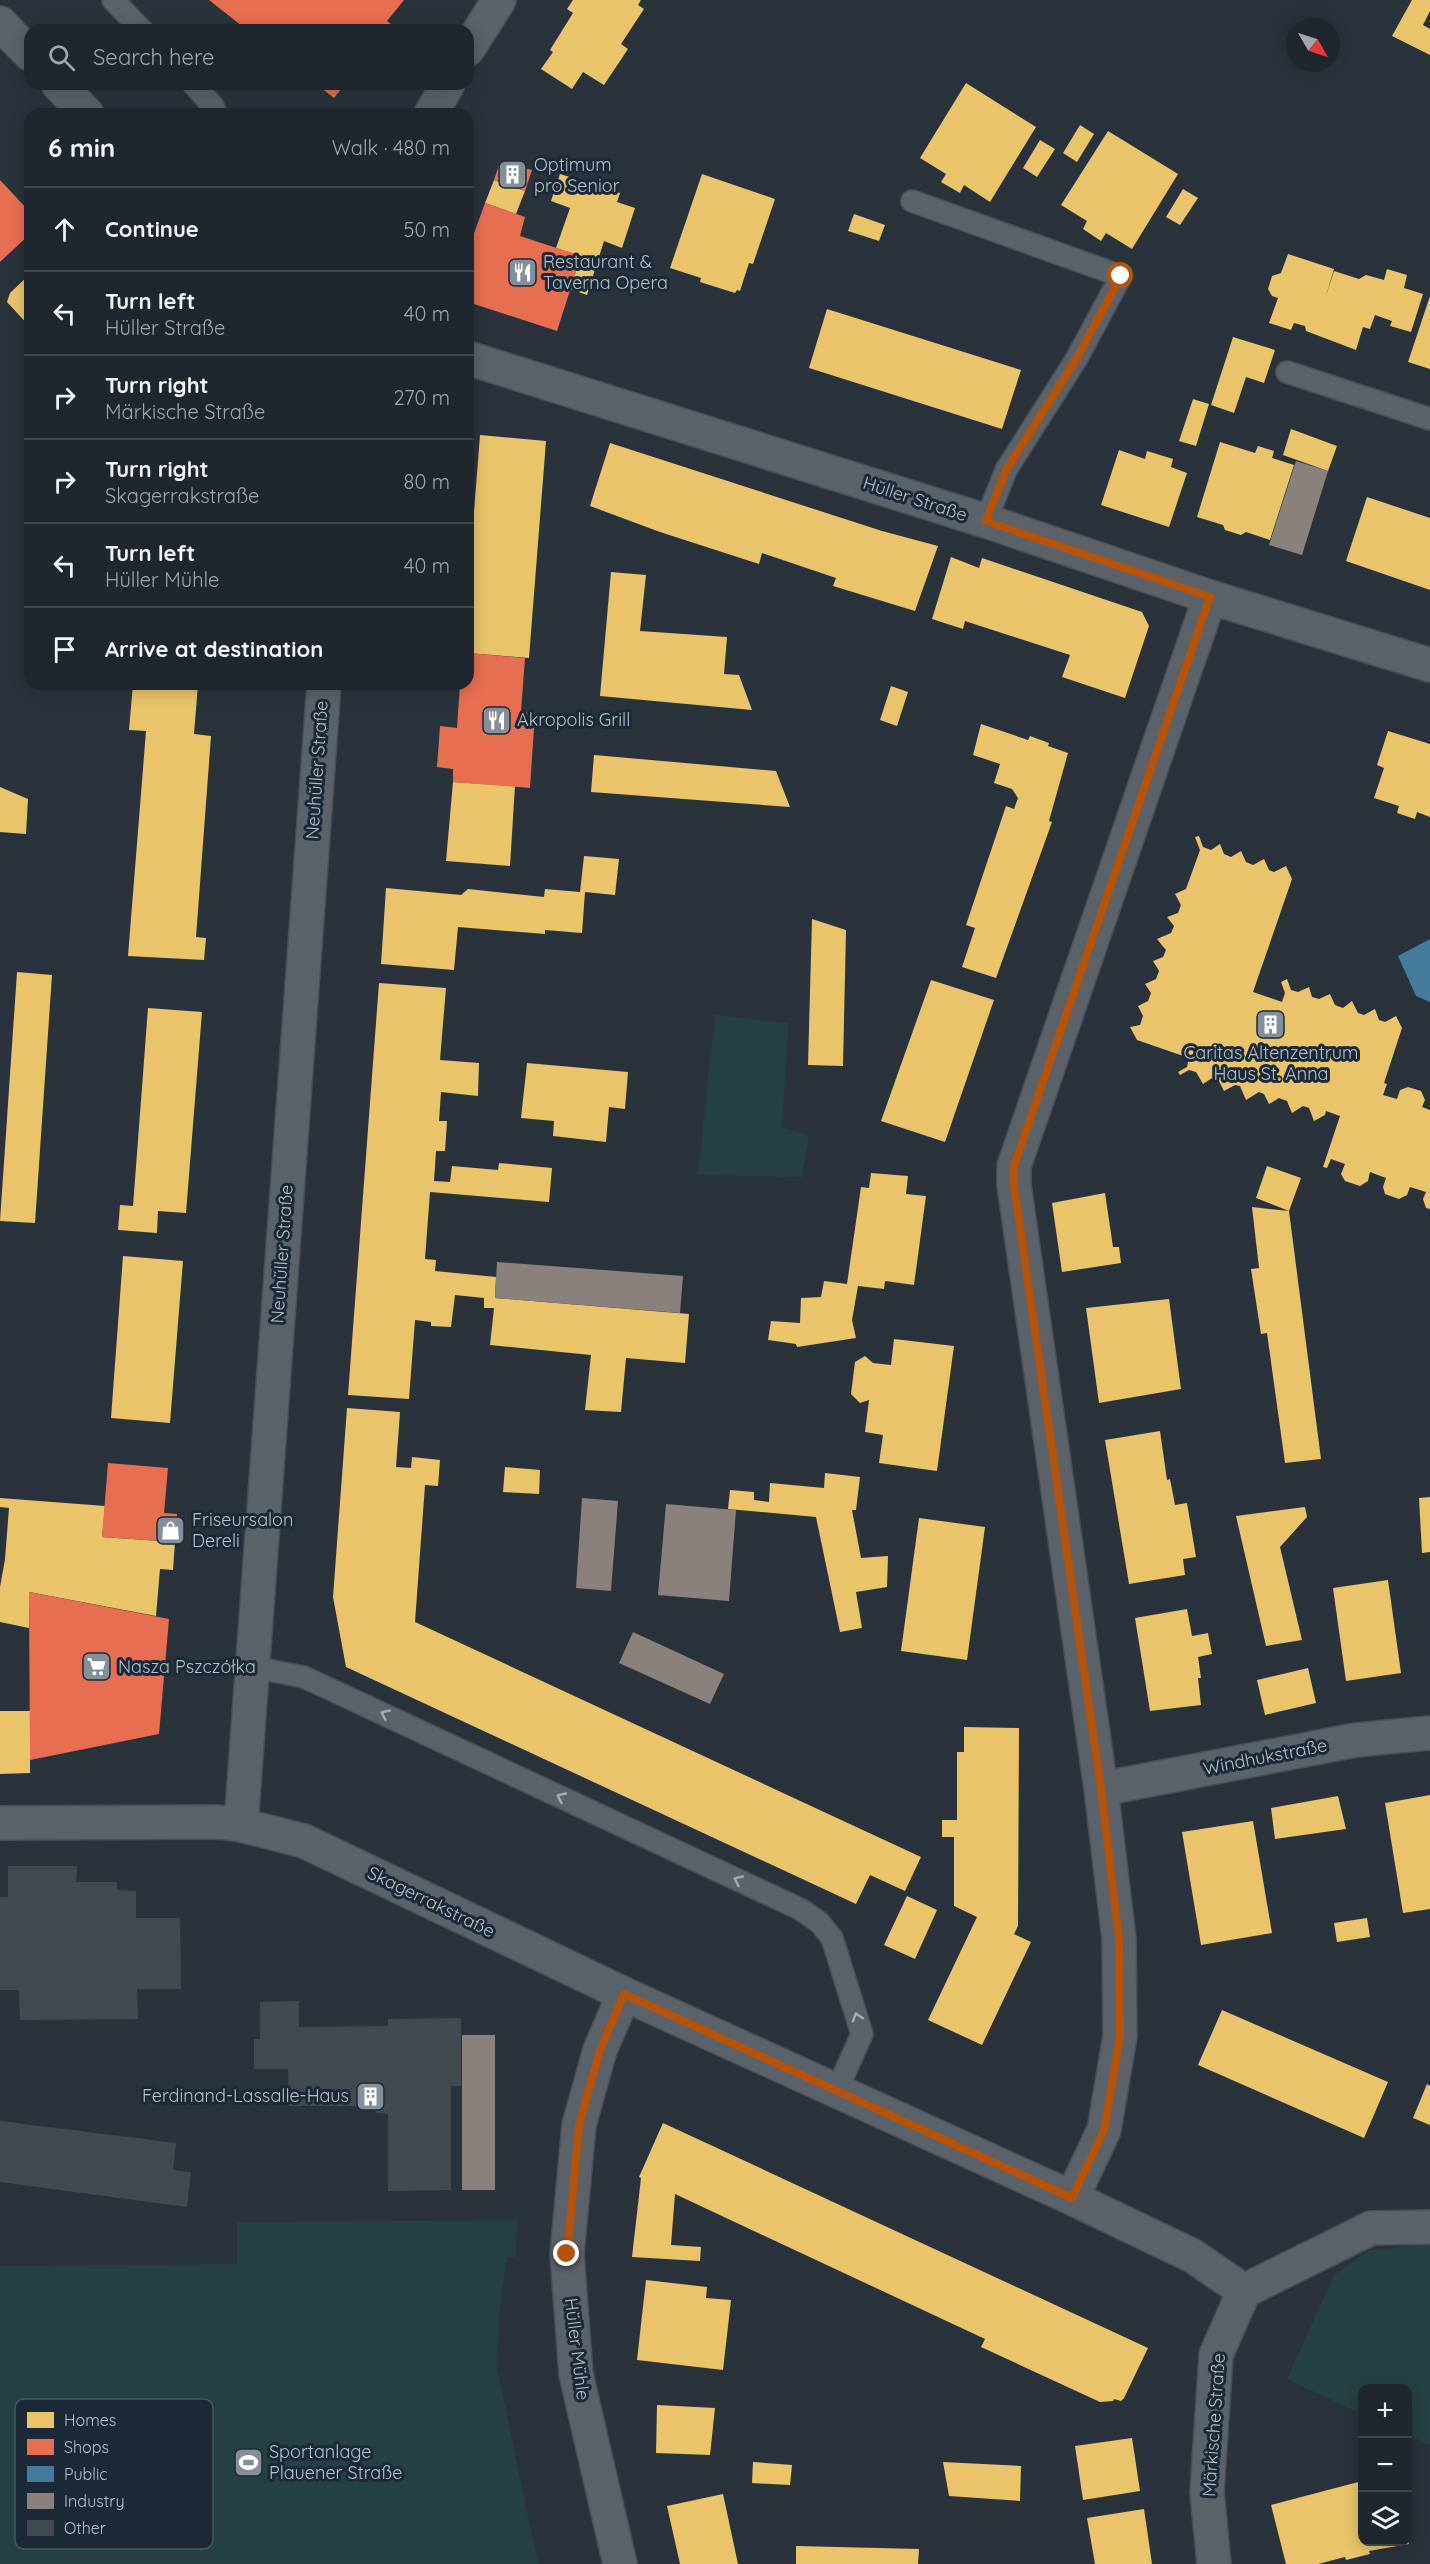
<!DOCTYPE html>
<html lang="en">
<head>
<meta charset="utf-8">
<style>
	body { margin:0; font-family:Quicksand,sans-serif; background:#2d3239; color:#f1f3f6 }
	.controls { position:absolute; right:18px; bottom:18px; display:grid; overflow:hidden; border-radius:12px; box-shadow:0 3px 15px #0003 }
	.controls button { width:54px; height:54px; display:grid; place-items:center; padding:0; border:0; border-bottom:2px solid #3d4349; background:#20262d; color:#f1f3f6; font:30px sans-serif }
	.compass { position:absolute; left:1286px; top:18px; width:54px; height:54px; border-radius:50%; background:#20262d; box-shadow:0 3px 15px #0003; rotate:129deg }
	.stop { position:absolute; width:18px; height:18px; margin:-14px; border:4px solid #b45309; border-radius:50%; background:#fff }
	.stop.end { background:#b45309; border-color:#fff; box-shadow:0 2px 6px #0008 }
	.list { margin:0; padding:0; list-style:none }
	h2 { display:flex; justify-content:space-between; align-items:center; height:78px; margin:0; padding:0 24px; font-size:26px }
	h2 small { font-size:20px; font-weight:400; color:#a2a5aa }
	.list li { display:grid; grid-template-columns:39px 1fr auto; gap:18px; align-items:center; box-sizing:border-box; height:84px; padding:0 24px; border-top:2px solid #3d4349 }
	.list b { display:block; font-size:22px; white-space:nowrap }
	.list p { margin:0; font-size:20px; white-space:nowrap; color:#a2a5aa }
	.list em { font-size:20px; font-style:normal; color:#a2a5aa }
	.icon { flex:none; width:33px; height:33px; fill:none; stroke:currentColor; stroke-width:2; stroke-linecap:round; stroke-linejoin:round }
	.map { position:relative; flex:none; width:1430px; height:2564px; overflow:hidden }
	.search { position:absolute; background:#20262d; box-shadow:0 3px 15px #0003; left:24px; top:24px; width:450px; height:66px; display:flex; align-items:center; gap:15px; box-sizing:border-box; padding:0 21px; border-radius:18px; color:#a2a5aa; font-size:22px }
	.panel { position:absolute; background:#20262d; box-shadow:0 3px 15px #0003; left:24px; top:108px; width:450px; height:582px; border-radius:18px }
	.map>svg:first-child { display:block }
	.green { fill:#264143 }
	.homes { fill:#e9c46a }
	.shops { fill:#e76f51 }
	.public { fill:#457b9d }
	.industry { fill:#8a817c }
	.building { fill:#424a50 }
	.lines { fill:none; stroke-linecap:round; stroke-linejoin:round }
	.lane-casing { stroke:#484f56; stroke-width:24 }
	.street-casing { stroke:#484f56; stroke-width:36 }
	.lane { stroke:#5b6269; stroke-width:21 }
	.street { stroke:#5b6269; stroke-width:33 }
	.oneway { stroke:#a2adb8 }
	.route { stroke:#b45309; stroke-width:8 }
	.labels { text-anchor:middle; stroke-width:6; stroke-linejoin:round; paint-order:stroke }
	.poi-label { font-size:18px; fill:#b4c0cc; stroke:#1c2a38; text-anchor:start }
	.street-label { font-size:18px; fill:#b4c0cc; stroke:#1c2a38 }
	.key { fill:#1c2a38; stroke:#4a5764; stroke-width:1.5 }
	.key-label { font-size:16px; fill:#b4c0cc }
</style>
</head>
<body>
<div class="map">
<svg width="1430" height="2564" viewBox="0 0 1430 2564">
	<rect width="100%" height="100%" fill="#2a333c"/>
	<path class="green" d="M715,1015L788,1023L782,1128L809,1135L802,1177L698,1175Z
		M517,2220L515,2257H507L500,2303L496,2363L538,2564H0V2266L237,2264V2222Z
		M1430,2243V2445L1408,2435V2388H1362V2414L1287,2379L1334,2275L1368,2251Z"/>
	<path class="homes" d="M573,0H641L638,5L644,9L621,44L628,49L604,85L583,72L572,89L541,69L553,52L550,50L573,13L567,9Z
		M1412,0H1430V11L1423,25L1430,29V55L1392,36Z
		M966,83L1036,127L990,202L964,185L960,193L941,182L946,174L920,158Z
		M1080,125L1094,134L1077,162L1063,153Z
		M1108,131L1178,174L1132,249L1106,233L1101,241L1083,229L1087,221L1061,205Z
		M1040,140L1055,149L1037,177L1023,168Z
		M560,174L620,193L617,202L635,208L622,248L604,241L587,295L570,289L581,256L556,248L570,208L551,201Z
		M702,174L775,199L753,264L749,263L740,291L737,290L735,293L700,282L701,278L670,268Z
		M494,180L525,191L516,214L485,203Z
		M1183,189L1198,198L1180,225L1166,217Z
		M854,214L885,225L879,241L848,231Z
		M1288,254L1334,269L1325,299L1334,271L1359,279L1366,275L1384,280L1387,269L1407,275L1404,288L1423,294L1411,332L1390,326L1392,321L1375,315L1370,329L1363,327L1356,350L1306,331L1305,326L1294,323L1291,330L1269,323L1278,298L1272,296L1268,289L1272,276L1281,273Z
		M30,274V327L7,302L10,293Z
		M1430,296V369L1408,362Z
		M827,309L1021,370L1002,429L809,368Z
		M1233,337L1275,350L1264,383L1246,377L1234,413L1211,405Z
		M1193,399L1209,404L1196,446L1179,441Z
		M1291,429L1337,446L1328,471L1283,455Z
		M480,435L546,441L529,658L468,653V588Z
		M1220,442L1255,453L1258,446L1274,451L1272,458L1294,465L1270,540L1246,532L1241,535L1225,530L1223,525L1197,517Z
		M610,443L882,531L938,546L915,611L833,586L836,578L762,553L759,564L660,532L590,506Z
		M1119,450L1145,459L1147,451L1173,459L1171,467L1187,473L1169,527L1101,505Z
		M1367,497L1430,518V590L1346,561Z
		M951,557L979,568L982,558L1142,612L1149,626L1125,698L1062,677L1070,655L965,621L963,629L932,619Z
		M611,572L646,575L640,631L727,637L724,674L739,675L752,710L600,696Z
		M133,684H198L194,734L211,736L196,937L206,938L204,960L128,956L146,731L129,730Z
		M891,686L908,692L897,726L880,720Z
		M981,724L1028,740L1030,736L1049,743L1048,746L1068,753L1049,821L1052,822L996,978L962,967L975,928L966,925L1006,806L1014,809L1018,798L1012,789L994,783L1000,764L973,755Z
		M1388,731L1430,744V817L1417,812L1415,819L1397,813L1399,806L1374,798L1384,768L1377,765Z
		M594,755L776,771L790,807L591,792Z
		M453,782L515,786L510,866L446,861Z
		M0,787L28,799L26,834L0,832Z
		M1199,836L1203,847L1211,850L1220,844L1224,854L1231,857L1241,851L1246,862L1253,865L1264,859L1269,870L1274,872L1286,866L1292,879L1253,992L1282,1002L1285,993L1281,982L1287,979L1291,990L1298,992L1309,987L1312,997L1319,999L1330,994L1335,1005L1343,1008L1352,1001L1358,1013L1364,1015L1375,1009L1379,1020L1385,1022L1396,1016L1402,1028L1384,1083L1387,1084L1383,1095L1397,1099L1400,1090L1408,1087L1421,1091L1425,1100L1422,1107L1430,1110V1209L1426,1208L1423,1199L1426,1192L1410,1187L1407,1195L1399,1199L1385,1194L1383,1187L1386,1178L1370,1172L1368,1181L1360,1186L1345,1181L1341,1174L1345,1164L1331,1159L1327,1168L1323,1167L1340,1116L1326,1111L1325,1115L1314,1121L1309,1108L1303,1106L1292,1113L1287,1101L1279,1098L1269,1104L1264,1094L1259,1092L1246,1100L1240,1086L1235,1085L1224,1091L1218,1079L1212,1078L1203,1084L1196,1072L1189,1070L1180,1075L1178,1072L1187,1067L1189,1058L1137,1040L1130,1027L1140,1025L1143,1016L1138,1006L1148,1001L1151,993L1145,984L1156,979L1159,971L1153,961L1163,957L1166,950L1157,939L1171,933L1174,926L1167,917L1178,913L1181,905L1175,894L1186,889L1200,850L1195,837Z
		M584,856L619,859L615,895L585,892L582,933L545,930V934L458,927L454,970L381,964L386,888L461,895L468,889L544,897L545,889L580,892Z
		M812,919L846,930L843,1066L808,1065Z
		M17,972L52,975L35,1223L0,1221Z
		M931,980L994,1000L945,1142L881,1121Z
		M379,983L446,988L440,1060L479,1063L478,1096L441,1092L439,1121H447L445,1151H436L434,1181L450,1182L452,1166L498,1170L499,1163L552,1168L549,1202L430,1192L425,1259L436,1260L435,1271L496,1277L495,1298L689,1314L685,1363L626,1358L621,1412L585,1410L591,1355L490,1345L494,1308H484V1298L455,1295L451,1327L431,1326V1322L415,1320L409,1399L348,1395Z
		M148,1008L202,1012L186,1213L158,1211L157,1233L118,1230L120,1205L133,1206Z
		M527,1063L628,1072L625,1109L609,1107L606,1142L553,1136L554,1121L521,1118Z
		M1267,1166L1301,1178L1289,1211L1321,1459L1285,1463L1267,1333L1261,1334L1251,1269L1259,1268L1252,1207L1289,1211L1256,1198Z
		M871,1173L908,1176L906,1194L926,1196L914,1285L885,1281L884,1289L858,1286L852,1320L856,1338L797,1347L796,1344L768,1340L771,1321L800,1323L801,1298L821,1297L824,1281L847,1284L861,1187L869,1188Z
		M1105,1193L1113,1247H1119L1121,1263L1062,1272L1052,1203Z
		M123,1256L183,1261L170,1423L111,1418Z
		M1169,1299L1181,1389L1099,1403L1086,1308Z
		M894,1339L954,1346L937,1471L879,1463L883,1435L865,1432L869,1400L860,1403L851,1394L855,1362L865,1356L873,1363L891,1365Z
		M347,1408L400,1412L396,1467L411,1468L412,1457L440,1460L438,1486L425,1485L415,1622L921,1857L905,1891L870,1875L856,1904L346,1667L333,1597Z
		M1160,1431L1167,1480L1170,1479L1175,1505L1187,1503L1196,1557L1183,1559L1185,1575L1129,1584L1105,1440Z
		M505,1467L540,1470L539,1494L503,1492Z
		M825,1473L860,1477L856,1510H852L861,1558L888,1556L887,1587L856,1592L862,1628L840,1632L816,1517L728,1509L730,1490L754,1492V1500L769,1502L770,1483L824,1488Z
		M1430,1497V1552L1422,1553L1419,1498Z
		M0,1498L105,1506L102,1537L175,1542L173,1570L160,1569L156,1616L29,1592V1628L0,1622V1587L5,1559L9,1508L0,1507Z
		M1305,1507L1307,1517L1280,1547L1302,1640L1266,1646L1236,1516Z
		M919,1518L985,1527L967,1660L901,1651Z
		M1388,1580L1401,1673L1346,1681L1333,1588Z
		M1187,1609L1192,1636L1208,1633L1212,1654L1198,1657L1201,1678H1198L1201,1705L1150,1711L1135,1618Z
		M1308,1668L1316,1703L1265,1715L1257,1680Z
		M0,1711H30V1773L0,1774Z
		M964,1727L1019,1728L1018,1926L1014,1934L1031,1942L982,2045L928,2020L977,1917L954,1906V1837H942V1820H957V1752H964Z
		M1430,1795V1909L1403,1913L1385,1803Z
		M1338,1796L1346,1829L1275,1839L1271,1808Z
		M1253,1821L1272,1933L1201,1945L1182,1832Z
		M907,1896L937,1910L915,1959L884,1945Z
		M1367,1918L1370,1937L1337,1942L1334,1923Z
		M1222,2010L1388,2082L1364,2138L1198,2065Z
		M1427,2084L1430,2086V2125L1413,2118Z
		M663,2123L1148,2348L1124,2398L1121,2401L1114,2399L1113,2401L1100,2402L981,2347L985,2339L675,2194L671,2245L701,2247L700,2261L632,2257L641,2178L639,2177Z
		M646,2280L707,2287L706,2298L731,2300L723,2370L637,2360Z
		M657,2405L715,2408L710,2455L656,2453Z
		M1132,2438L1140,2491L1083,2500L1075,2446Z
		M753,2462L792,2465L790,2485L752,2483Z
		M943,2462L1021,2466L1020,2501L949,2496Z
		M1362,2481V2541H1408L1409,2544L1369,2551L1370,2554L1346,2560L1345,2557L1318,2564H1286L1271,2505Z
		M723,2494L738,2564H680L667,2506Z
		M1144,2509L1152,2564H1095L1087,2518Z
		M796,2546L919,2549L918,2564H796Z"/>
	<path class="shops" d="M209,0H404L387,21L392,25L388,30H247Z
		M316,84H345L334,98Z
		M500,162L532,170L525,191L494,180Z
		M0,180L30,212V234L0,262Z
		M485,203L525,217L520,236L581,256L557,331L468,302V250Z
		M468,653L525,658L521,712L535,713L530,788L453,782V769L437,767L440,726L457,728L460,684H468Z
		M108,1463L168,1468L164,1513L177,1514L175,1542L102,1537Z
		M29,1592L169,1619L159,1734L30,1760Z"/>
	<path class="public" d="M1430,939V1002L1416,996L1398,956Z"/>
	<path class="industry" d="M1296,461L1328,471L1302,555L1269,545Z
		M497,1262L683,1276L680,1313L495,1298Z
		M582,1498L618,1501L611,1591L576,1588Z
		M666,1504L736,1510L729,1601L658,1595Z
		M633,1632L724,1674L710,1704L619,1663Z
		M462,2035H495V2190H462Z"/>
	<path class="building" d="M8,1866H77L76,1882H117V1890L136,1891V1918H180L181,1989H137L138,2019L20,2020L19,1990H0V1897H8Z
		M299,2001V2027L388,2026V2019L461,2018V2086H451V2190L388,2191V2114L376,2113V2106H289L288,2069H254V2039H260V2002Z
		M0,2121L176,2143L173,2170L191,2172L187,2207L0,2182Z"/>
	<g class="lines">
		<defs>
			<path id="lane" d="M113,0L142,30
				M193,84L213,106L216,114
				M912,201L1121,276L1077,358L1006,470L986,521
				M1287,372L1430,419
				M252,1667L304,1677L800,1909L819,1922L832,1938L862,2034L837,2090"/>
			<path id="street" d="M0,23L30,54
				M468,49L499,0
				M58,84L87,114
				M431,114L448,84
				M468,358L986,521L1210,597L1430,665
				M1101,1789L1356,1740L1430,1733
				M0,1823L219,1822L241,1825L304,1841L624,1994L1072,2198L1193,2256L1244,2291
				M241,1825L324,684
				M1072,2198L1104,2130L1120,2036L1119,1939L1101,1789L1014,1185V1166L1210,597
				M1244,2291L1371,2228L1430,2227
				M620,2564L576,2374L567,2254L579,2125L600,2050L624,1994
				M1214,2564L1207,2492L1216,2355L1244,2291"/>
		</defs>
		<use href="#lane" class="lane-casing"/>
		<use href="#street" class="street-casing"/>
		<use href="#lane" class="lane"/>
		<use href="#street" class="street"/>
	</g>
	<defs><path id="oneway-chevron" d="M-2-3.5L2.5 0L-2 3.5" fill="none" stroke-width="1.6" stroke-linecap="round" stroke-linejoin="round" transform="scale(1.5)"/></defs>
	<g class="oneway">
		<use href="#oneway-chevron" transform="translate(385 1714) rotate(-155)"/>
		<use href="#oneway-chevron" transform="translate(561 1797) rotate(-155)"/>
		<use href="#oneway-chevron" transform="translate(738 1880) rotate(-155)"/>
		<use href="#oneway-chevron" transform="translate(857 2017) rotate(-107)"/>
	</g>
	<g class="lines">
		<path class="route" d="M567,2254L579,2125L600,2050L624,1994L1072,2198L1104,2130L1120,2036L1119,1939L1101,1789L1014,1185V1166L1210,597L986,521L1006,470L1077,358L1121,276"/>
	</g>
	<defs>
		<symbol id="building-square" viewBox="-11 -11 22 22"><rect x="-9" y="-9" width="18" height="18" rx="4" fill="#848f9a" stroke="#1c2a38"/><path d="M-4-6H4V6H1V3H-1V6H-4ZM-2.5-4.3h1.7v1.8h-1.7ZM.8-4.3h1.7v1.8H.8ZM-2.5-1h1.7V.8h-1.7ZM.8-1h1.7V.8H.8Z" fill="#fff"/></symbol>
		<symbol id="restaurant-square" viewBox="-11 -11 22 22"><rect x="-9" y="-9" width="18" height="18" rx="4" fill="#848f9a" stroke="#1c2a38"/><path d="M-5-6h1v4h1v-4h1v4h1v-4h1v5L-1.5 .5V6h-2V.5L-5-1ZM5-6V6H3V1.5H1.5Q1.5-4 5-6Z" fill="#fff"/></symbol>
		<symbol id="shop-square" viewBox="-11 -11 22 22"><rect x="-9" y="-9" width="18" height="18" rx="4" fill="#848f9a" stroke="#1c2a38"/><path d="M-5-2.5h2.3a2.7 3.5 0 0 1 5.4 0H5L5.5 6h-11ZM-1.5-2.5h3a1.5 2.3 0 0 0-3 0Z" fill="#fff"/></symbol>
		<symbol id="supermarket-square" viewBox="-11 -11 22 22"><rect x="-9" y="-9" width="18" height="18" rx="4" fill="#848f9a" stroke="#1c2a38"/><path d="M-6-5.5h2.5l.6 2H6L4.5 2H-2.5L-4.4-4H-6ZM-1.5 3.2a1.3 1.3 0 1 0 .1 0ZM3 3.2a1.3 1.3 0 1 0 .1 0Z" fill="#fff"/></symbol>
		<symbol id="stadium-square" viewBox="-11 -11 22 22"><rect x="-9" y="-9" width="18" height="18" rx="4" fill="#848f9a" stroke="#1c2a38"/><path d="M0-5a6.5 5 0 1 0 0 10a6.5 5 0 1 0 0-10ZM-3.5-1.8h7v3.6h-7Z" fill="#fff"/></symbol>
	</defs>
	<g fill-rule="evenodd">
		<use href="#building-square" x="496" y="158" width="33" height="33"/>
		<use href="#restaurant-square" x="506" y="256" width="33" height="33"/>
		<use href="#restaurant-square" x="480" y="704" width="33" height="33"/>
		<use href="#building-square" x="1254" y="1008" width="33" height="33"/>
		<use href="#shop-square" x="154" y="1514" width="33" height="33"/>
		<use href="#supermarket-square" x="80" y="1650" width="33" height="33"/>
		<use href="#building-square" x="354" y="2080" width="33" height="33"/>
		<use href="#stadium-square" x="232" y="2446" width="33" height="33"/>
	</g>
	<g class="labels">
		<g class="poi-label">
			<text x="534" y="171">Optimum<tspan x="534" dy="21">pro Senior</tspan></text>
			<text x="543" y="268">Restaurant &amp;<tspan x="543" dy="21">Taverna Opera</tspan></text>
			<text x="517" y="726">Akropolis Grill</text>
			<text x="1271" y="1059" text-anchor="middle">Caritas Altenzentrum<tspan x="1271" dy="21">Haus St. Anna</tspan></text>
			<text x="192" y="1526">Friseursalon<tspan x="192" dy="21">Dereli</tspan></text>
			<text x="118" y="1673">Nasza Pszczółka</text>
			<text x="349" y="2102" text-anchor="end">Ferdinand-Lassalle-Haus</text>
			<text x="269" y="2458">Sportanlage<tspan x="269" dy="21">Plauener Straße</tspan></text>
		</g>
		<g class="street-label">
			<text transform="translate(915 499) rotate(18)" y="6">Hüller Straße</text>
			<text transform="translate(317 770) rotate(-86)" y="6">Neuhüller Straße</text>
			<text transform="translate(282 1254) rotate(-86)" y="6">Neuhüller Straße</text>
			<text transform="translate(1265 1757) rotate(-11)" y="6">Windhukstraße</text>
			<text transform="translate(431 1902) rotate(26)" y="6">Skagerrakstraße</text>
			<text transform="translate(577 2349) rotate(83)" y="6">Hüller Mühle</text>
			<text transform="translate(1214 2425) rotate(-86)" y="6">Märkische Straße</text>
		</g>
	</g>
	<rect x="15" y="2399" width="198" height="150" rx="9" class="key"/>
	<rect x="27" y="2412" width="27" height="16" fill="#e9c46a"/>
	<rect x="27" y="2439" width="27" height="16" fill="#e76f51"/>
	<rect x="27" y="2466" width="27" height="16" fill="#457b9d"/>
	<rect x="27" y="2493" width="27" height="16" fill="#8a817c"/>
	<rect x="27" y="2520" width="27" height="16" fill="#424a50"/>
	<g class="key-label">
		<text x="64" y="2426">Homes</text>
		<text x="64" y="2453">Shops</text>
		<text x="64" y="2480">Public</text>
		<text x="64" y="2507">Industry</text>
		<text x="64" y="2534">Other</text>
	</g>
</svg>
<div class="controls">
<button>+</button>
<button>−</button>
<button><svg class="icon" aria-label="layers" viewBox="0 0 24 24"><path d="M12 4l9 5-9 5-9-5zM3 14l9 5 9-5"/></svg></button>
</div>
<svg class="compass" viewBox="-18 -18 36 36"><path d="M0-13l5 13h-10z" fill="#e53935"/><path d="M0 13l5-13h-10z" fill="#a2a5aa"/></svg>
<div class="stop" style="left:1121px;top:276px"></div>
<div class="stop end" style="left:567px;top:2254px"></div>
<div class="search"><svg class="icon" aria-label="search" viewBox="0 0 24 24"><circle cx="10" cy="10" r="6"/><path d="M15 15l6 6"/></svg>Search here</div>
<section class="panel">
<h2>6 min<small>Walk · 480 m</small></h2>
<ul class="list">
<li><svg class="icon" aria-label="ahead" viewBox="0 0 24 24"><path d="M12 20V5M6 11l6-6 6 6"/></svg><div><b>Continue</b></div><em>50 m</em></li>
<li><svg class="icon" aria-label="left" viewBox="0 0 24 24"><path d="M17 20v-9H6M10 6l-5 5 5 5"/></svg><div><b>Turn left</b><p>Hüller Straße</p></div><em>40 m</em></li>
<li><svg class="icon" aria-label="right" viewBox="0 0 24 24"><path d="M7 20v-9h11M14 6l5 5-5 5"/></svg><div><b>Turn right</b><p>Märkische Straße</p></div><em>270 m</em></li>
<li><svg class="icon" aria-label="right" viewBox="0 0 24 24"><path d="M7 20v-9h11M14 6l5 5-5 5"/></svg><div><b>Turn right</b><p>Skagerrakstraße</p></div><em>80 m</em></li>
<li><svg class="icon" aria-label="left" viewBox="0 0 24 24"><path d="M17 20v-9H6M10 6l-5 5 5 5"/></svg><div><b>Turn left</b><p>Hüller Mühle</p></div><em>40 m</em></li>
<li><svg class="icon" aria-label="arrive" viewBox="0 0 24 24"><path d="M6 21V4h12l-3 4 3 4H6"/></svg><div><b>Arrive at destination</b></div></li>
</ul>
</section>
</div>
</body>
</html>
